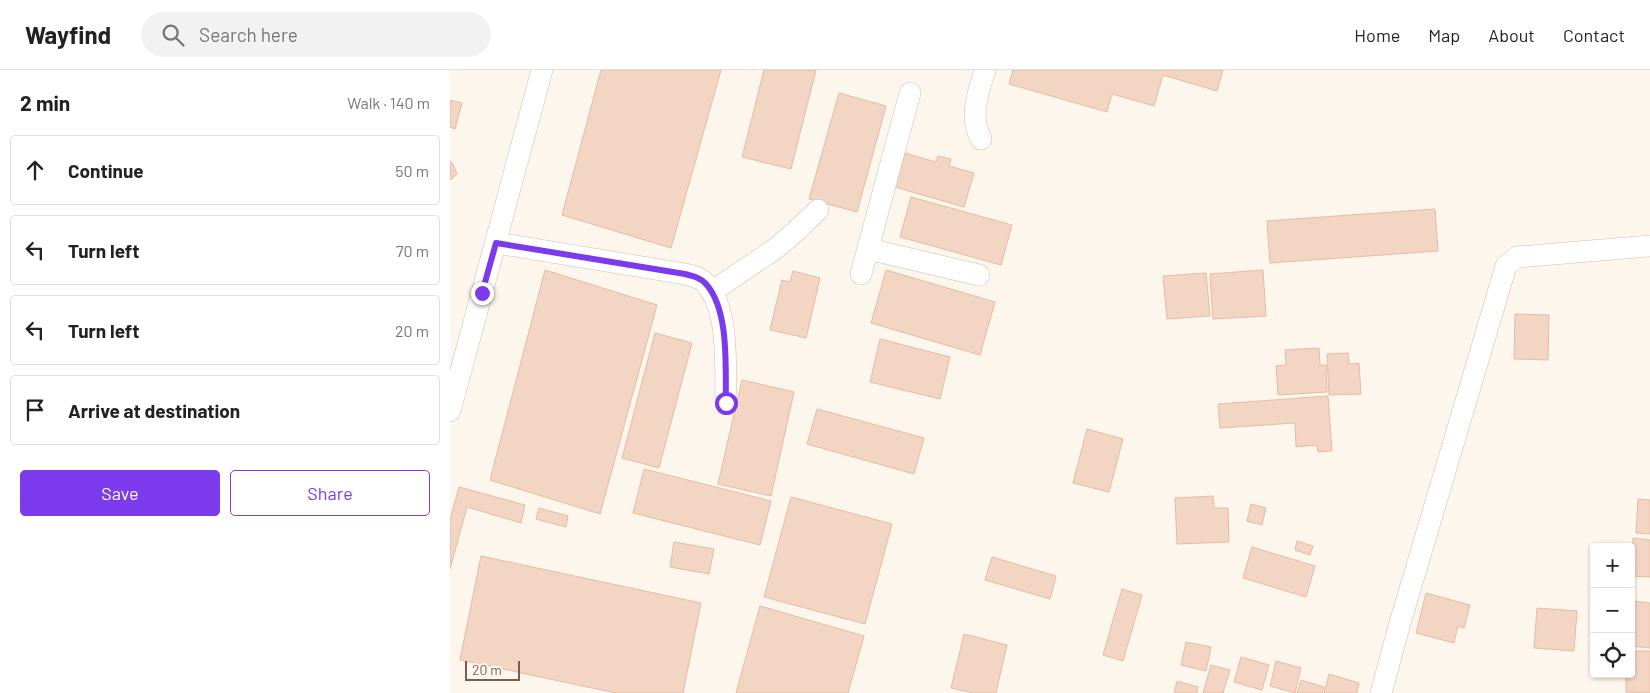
<!DOCTYPE html>
<html lang="en">
<head>
<meta charset="utf-8">
<style>
	body { margin:0; font-family:Barlow,sans-serif; background:#f2f2f2; color:#222 }
	.controls { position:absolute; right:15px; bottom:15px; display:grid; overflow:hidden; border-radius:5px; box-shadow:0 1px 4px #0004 }
	.controls button { width:45px; height:45px; display:grid; place-items:center; padding:0; border:0; border-bottom:1px solid #e0e0e0; background:#fff; color:#222; font:25px sans-serif }
	.scale { position:absolute; left:15px; bottom:12px; width:55px; box-sizing:border-box; padding-left:5px; border:2px solid #7a5c4d; border-top:0; font-size:14px; line-height:18px; white-space:nowrap; color:#7a5c4d; -webkit-text-stroke:4px #fffaf3; paint-order:stroke }
	.stop { position:absolute; width:15px; height:15px; margin:-11px; border:4px solid #7c3aed; border-radius:50%; background:#fff }
	.stop.end { background:#7c3aed; border-color:#fff; box-shadow:0 1px 5px #0008 }
	.list { margin:0; padding:0; list-style:none }
	h2 { display:flex; justify-content:space-between; align-items:center; height:65px; margin:0; padding:0 20px; font-size:21px }
	h2 small { font-size:16px; font-weight:400; color:#767676 }
	.list li { display:grid; grid-template-columns:32px 1fr auto; gap:15px; align-items:center; box-sizing:border-box; height:70px; margin:0 10px 10px; padding:0 10px; border:1px solid #e0e0e0; border-radius:5px }
	.list b { display:block; font-size:19px; white-space:nowrap }
	.list em { font-size:16px; font-style:normal; color:#767676 }
	.actions { display:flex; gap:10px; padding:15px 20px }
	.actions a { flex:1; padding:11px 0; border:1px solid #7c3aed; border-radius:5px; text-align:center; font-size:18px; color:#7c3aed }
	.actions .main { background:#7c3aed; color:#fff }
	.icon { flex:none; width:28px; height:28px; fill:none; stroke:currentColor; stroke-width:2; stroke-linecap:round; stroke-linejoin:round }
	.map { position:relative; flex:none; width:1200px; height:623px; overflow:hidden }
	header { display:flex; align-items:center; gap:30px; box-sizing:border-box; height:70px; padding:0 25px; background:#fff; border-bottom:1px solid #e0e0e0 }
	header strong { font-size:24px }
	nav { display:flex; gap:28px; margin-inline-start:auto; font-size:18px }
	.search { width:350px; height:45px; background:#f2f2f2; display:flex; align-items:center; gap:12px; box-sizing:border-box; padding:0 18px; border-radius:28px; color:#767676; font-size:19px }
	main { display:flex }
	aside { flex:1; background:#fff }
	.map>svg:first-child { display:block }
	.building { fill:#f3d5c3; stroke:#e6bba3 }
	.lines { fill:none; stroke-linecap:round; stroke-linejoin:round }
	.minor-casing { stroke:#d1beb0; stroke-width:22 }
	.minor { stroke:#fff; stroke-width:21 }
	.route { stroke:#7c3aed; stroke-width:6 }
</style>
</head>
<body>
<header>
<strong>Wayfind</strong>
<div class="search"><svg class="icon" aria-label="search" viewBox="0 0 24 24"><circle cx="10" cy="10" r="6"/><path d="M15 15l6 6"/></svg>Search here</div>
<nav><a>Home</a><a>Map</a><a>About</a><a>Contact</a></nav>
</header>
<main>
<aside>
<h2>2 min<small>Walk · 140 m</small></h2>
<ul class="list">
<li><svg class="icon" aria-label="ahead" viewBox="0 0 24 24"><path d="M12 20V5M6 11l6-6 6 6"/></svg><div><b>Continue</b></div><em>50 m</em></li>
<li><svg class="icon" aria-label="left" viewBox="0 0 24 24"><path d="M17 20v-9H6M10 6l-5 5 5 5"/></svg><div><b>Turn left</b></div><em>70 m</em></li>
<li><svg class="icon" aria-label="left" viewBox="0 0 24 24"><path d="M17 20v-9H6M10 6l-5 5 5 5"/></svg><div><b>Turn left</b></div><em>20 m</em></li>
<li><svg class="icon" aria-label="arrive" viewBox="0 0 24 24"><path d="M6 21V4h12l-3 4 3 4H6"/></svg><div><b>Arrive at destination</b></div></li>
</ul>
<div class="actions"><a class="main">Save</a><a>Share</a></div>
</aside>
<div class="map">
<svg width="1200" height="623" viewBox="0 0 1200 623">
	<rect width="100%" height="100%" fill="#fdf6ec"/>
	<path class="building" d="M151,0H271L221,178L112,145Z
		M314,0H366L341,99L292,87Z
		M563,0H773L767,21L713,5L704,36L662,24L657,42L559,14Z
		M389,23L436,36L407,142L359,129Z
		M0,30L12,33L5,59L0,57Z
		M455,83L486,92L488,86L501,89L499,96L524,103L514,137L445,117Z
		M0,91L3,94L7,104L1,110Z
		M461,127L562,155L551,195L450,167Z
		M985,139L988,181L820,193L817,151Z
		M95,200L207,235L150,444L40,410Z
		M436,200L545,232L530,285L421,253Z
		M813,200L816,246L763,249L760,204Z
		M343,201L370,208L356,268L320,260L332,210L340,212Z
		M756,203L760,246L717,249L713,206Z
		M1065,244L1099,245L1098,290L1064,289Z
		M205,263L242,273L209,398L172,388Z
		M430,269L500,287L490,329L420,312Z
		M869,278L870,295H876L877,322L828,325L826,296L836,295L835,280Z
		M898,283L899,294L909,293L911,324L879,325L877,284Z
		M292,310L344,322L321,426L268,414Z
		M878,326L882,381L868,382L867,375L846,377L845,353L770,358L768,334Z
		M367,339L474,368L464,404L357,374Z
		M637,359L673,369L659,422L623,413Z
		M194,399L321,431L310,475L183,443Z
		M9,417L75,435L71,453L17,437L0,499V449Z
		M763,426L764,438H778L779,472L727,474L725,428Z
		M341,427L442,454L415,554L314,527Z
		M1188,429L1200,430V464L1186,463Z
		M801,434L816,438L812,455L797,451Z
		M89,438L118,446L116,457L86,449Z
		M1183,468L1200,470V507L1181,506Z
		M847,471L863,476L860,485L845,480Z
		M224,472L264,479L259,504L220,497Z
		M802,477L865,496L856,527L793,508Z
		M31,486L251,533L233,623H166L10,590Z
		M542,487L606,506L600,529L535,510Z
		M672,519L692,525L673,591L653,585Z
		M976,523L1020,535L1014,558L1008,556L1004,573L966,563Z
		M1182,531L1200,533V578L1181,576Z
		M310,536L414,566L398,623H286Z
		M1087,538L1127,541L1124,581L1084,578Z
		M514,564L557,575L546,623H523L501,618Z
		M736,572L761,577L756,601L731,595Z
		M1181,581H1200V623L1176,622V604H1181Z
		M791,587L819,595L812,620L784,612Z
		M826,591L851,598L845,623L820,616Z
		M761,595L780,600L773,623H753Z
		M879,604L909,613L907,623H874Z
		M851,610L874,617L872,623H847Z
		M727,611L748,617L747,623H724Z"/>
	<g class="lines">
		<defs>
			<path id="minor" d="M531,69C519,47 528,23 535,0
				M46,173L235,204C243,206 251,208 256,214C280,241 275,299 276,333
				M418,179L529,205
				M411,204L460,23
				M261,222L325,179L344,163L368,140
				M0,341L92,0
				M931,623L950,553L1056,196L1067,187L1200,176"/>
		</defs>
		<use href="#minor" class="minor-casing"/>
		<use href="#minor" class="minor"/>
	</g>
	<g class="lines">
		<path class="route" d="M32,223L46,173L235,204C243,206 251,208 256,214C280,241 275,299 276,333"/>
	</g>
</svg>
<div class="controls">
<button>+</button>
<button>−</button>
<button><svg class="icon" aria-label="locate" viewBox="0 0 24 24"><circle cx="12" cy="12" r="6"/><path d="M12 2v4M12 18v4M2 12h4M18 12h4"/></svg></button>
</div>
<div class="scale">20 m</div>
<div class="stop" style="left:276px;top:333px"></div>
<div class="stop end" style="left:32px;top:223px"></div>
</div>
</main>
</body>
</html>
